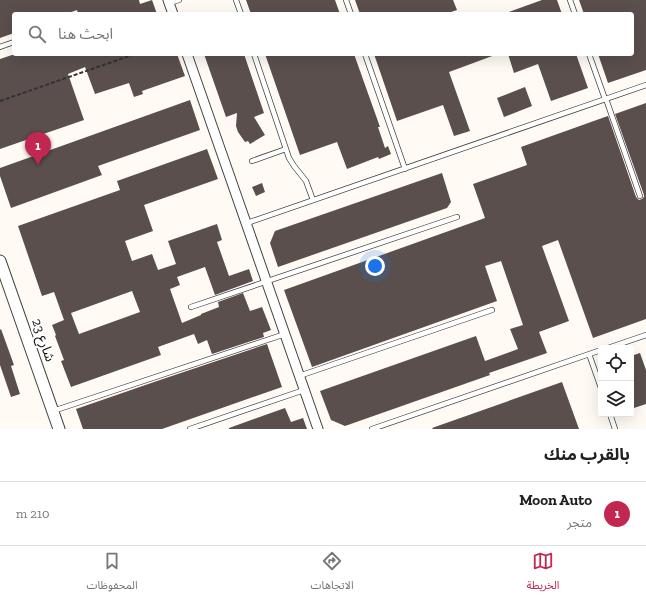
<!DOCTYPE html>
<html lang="ar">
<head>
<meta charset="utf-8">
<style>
	body { margin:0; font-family:"Zilla Slab","Noto Sans Arabic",serif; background:#f6f6f6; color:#222; direction:rtl }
	.controls { position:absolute; right:12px; bottom:12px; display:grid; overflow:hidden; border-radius:4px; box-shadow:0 4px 16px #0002 }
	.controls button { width:36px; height:36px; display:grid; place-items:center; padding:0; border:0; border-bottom:1px solid #e0e0e0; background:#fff; color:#222; font:20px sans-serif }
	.you { position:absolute; left:375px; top:266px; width:14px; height:14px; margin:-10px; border:3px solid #fff; border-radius:50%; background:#1a73e8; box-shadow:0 0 0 6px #1a73e833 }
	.badge { display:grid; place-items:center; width:26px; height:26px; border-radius:50%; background:#c22751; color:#fff; font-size:13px; font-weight:700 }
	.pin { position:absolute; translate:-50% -33px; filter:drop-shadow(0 1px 2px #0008) }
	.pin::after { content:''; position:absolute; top:21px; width:14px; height:12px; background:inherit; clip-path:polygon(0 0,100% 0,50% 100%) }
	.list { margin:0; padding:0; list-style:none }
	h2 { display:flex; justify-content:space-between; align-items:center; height:52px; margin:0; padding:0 16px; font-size:17px }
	h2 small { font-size:13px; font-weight:400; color:#767676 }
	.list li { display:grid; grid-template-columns:26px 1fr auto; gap:12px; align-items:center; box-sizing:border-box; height:64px; padding:0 16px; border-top:1px solid #e0e0e0 }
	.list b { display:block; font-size:15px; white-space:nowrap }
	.list p { margin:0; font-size:13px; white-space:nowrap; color:#767676 }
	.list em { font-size:13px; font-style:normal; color:#767676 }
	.icon { flex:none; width:22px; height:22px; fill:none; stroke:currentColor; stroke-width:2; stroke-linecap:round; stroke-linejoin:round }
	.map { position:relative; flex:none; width:646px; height:429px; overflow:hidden; direction:ltr }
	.search { position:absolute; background:#fff; box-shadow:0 4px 16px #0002; left:12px; right:12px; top:12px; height:44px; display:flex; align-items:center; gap:10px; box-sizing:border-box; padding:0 14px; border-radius:4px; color:#767676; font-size:15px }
	.sheet { height:116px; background:#fff }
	nav { display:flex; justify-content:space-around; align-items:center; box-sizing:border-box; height:56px; border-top:1px solid #e0e0e0; background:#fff; font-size:11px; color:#767676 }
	nav a { display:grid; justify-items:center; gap:2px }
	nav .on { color:#c22751 }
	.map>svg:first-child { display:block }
	.building { fill:#5a4f4d; fill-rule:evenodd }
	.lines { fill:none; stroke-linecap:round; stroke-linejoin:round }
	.service-casing { stroke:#444; stroke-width:6 }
	.minor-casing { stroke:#444; stroke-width:11 }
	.tertiary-casing { stroke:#444; stroke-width:13 }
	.path { stroke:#333; stroke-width:2; stroke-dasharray:4 2; stroke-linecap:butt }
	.service { stroke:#fff; stroke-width:4.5 }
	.minor { stroke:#fff; stroke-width:9 }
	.tertiary { stroke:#fff; stroke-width:11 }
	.labels { text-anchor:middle; stroke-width:4; stroke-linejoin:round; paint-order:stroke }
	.street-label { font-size:14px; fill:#111; stroke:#fff }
</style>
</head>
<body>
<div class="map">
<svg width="646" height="429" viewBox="0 0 646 429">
	<rect width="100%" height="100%" fill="#fffbf4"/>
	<path class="building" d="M0,0H139L140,4L152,0L157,14H78L77,10L66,14H14V33L0,38Z
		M246,0H335L340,14H251Z
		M355,0H453L457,10L445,14H360Z
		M542,0H557L562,14H506V13Z
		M579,0H646V70L608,83L598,54H632V14H584Z
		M15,54H177L185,76L142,91L143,94L134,97L129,83L95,94L85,67L68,74L84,120L0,149V59Z
		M204,54H244L264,113L254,117L265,135L250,144L248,141L245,142L238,132L236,126L237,113L226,117Z
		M265,54H354L380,127H378L385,148L388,146L391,154L379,159L378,157L347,169L337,142L300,155Z
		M374,54H494L495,55L449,72L470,131L454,136L443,105L397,121Z
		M508,54H576L588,88L551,101L538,64L514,73Z
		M525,87L532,106L504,117L497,98Z
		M190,100L200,130L98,166L102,175L11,208L0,176V168Z
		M646,103V319L593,338L558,240L542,246L569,321L539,332L547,353L489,373L490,375L345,426L331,420L320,391L476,336L485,361L518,349L510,329L523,325L501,261L485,266L497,301L312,367L284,290L485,218L473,184L527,165L521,147L605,117L608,116L636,197L639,200L642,199L644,197V195L615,114Z
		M207,149L218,179L144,205L153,231L125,241L132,261L152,254L158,270L176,264L168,241L217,224L222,240L217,242L229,276L249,269L253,281L215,295L205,267L177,277L180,285L170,289L182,323L201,315V314L219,307L218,302L243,293L250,311L262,307L271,330L263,333L264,337L212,354L207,340L198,344L194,334L158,347L161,355L71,387L61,361L64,360L55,336L56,335L52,325L64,320L54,292L42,296L18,226L120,190L117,181ZM132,291L140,312L79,334L71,313Z
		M442,173L451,202L447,208L278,267L270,243L275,231Z
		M262,183L265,192L256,196L252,187Z
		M1,329L14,365L11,366L20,394L11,397L0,365V330Z
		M267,344L282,387L162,429H83L76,409L157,381Z
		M640,353L646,370V404L631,409V356Z
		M562,382L579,429H433L432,428Z
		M285,408L291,422L303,418L307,429H229V428Z"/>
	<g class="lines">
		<defs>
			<path id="service" d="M236,0L241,14
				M346,0L351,14
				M570,0L575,14
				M169,3L179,0
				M0,47L14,42
				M254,54L289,158L294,166L306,181L313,200
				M365,54L405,169
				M589,54L605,99
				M606,99L640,196
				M252,161L286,149
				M247,223L646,85
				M191,307L457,217
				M608,348L646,335
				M589,354L601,388
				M299,376L492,310
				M53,411L285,334
				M610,414L615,429
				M190,429L304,390
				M372,429L601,350"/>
			<path id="minor" d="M168,0L173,14
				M187,54L318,429"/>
			<path id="tertiary" d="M0,261L59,429"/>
		</defs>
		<use href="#service" class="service-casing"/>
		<use href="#minor" class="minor-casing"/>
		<use href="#tertiary" class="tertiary-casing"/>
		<path class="path" d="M0,101L135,54"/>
		<use href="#service" class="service"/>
		<use href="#minor" class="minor"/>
		<use href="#tertiary" class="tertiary"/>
	</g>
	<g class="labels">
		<g class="street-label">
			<text transform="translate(44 340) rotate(71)" y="5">شارع 23</text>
		</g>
	</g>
</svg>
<div class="controls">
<button><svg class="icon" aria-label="locate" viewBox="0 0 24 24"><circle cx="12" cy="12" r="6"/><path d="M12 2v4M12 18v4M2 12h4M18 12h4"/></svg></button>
<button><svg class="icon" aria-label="layers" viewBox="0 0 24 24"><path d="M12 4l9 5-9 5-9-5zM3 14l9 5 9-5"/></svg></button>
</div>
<div class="you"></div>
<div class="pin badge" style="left:38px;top:165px">1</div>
<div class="search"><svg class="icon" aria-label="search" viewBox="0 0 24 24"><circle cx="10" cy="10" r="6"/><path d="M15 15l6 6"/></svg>ابحث هنا</div>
</div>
<section class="sheet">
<h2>بالقرب منك<small></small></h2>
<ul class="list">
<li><span class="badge">1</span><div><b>Moon Auto</b><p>متجر</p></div><em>210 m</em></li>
</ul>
</section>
<nav>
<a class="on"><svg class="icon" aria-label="map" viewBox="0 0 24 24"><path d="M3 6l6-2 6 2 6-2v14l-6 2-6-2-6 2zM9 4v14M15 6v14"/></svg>الخريطة</a>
<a><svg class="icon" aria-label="directions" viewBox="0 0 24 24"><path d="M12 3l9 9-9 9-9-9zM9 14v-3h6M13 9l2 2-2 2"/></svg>الاتجاهات</a>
<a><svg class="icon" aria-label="saved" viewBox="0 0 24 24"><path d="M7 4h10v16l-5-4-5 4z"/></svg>المحفوظات</a>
</nav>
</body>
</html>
